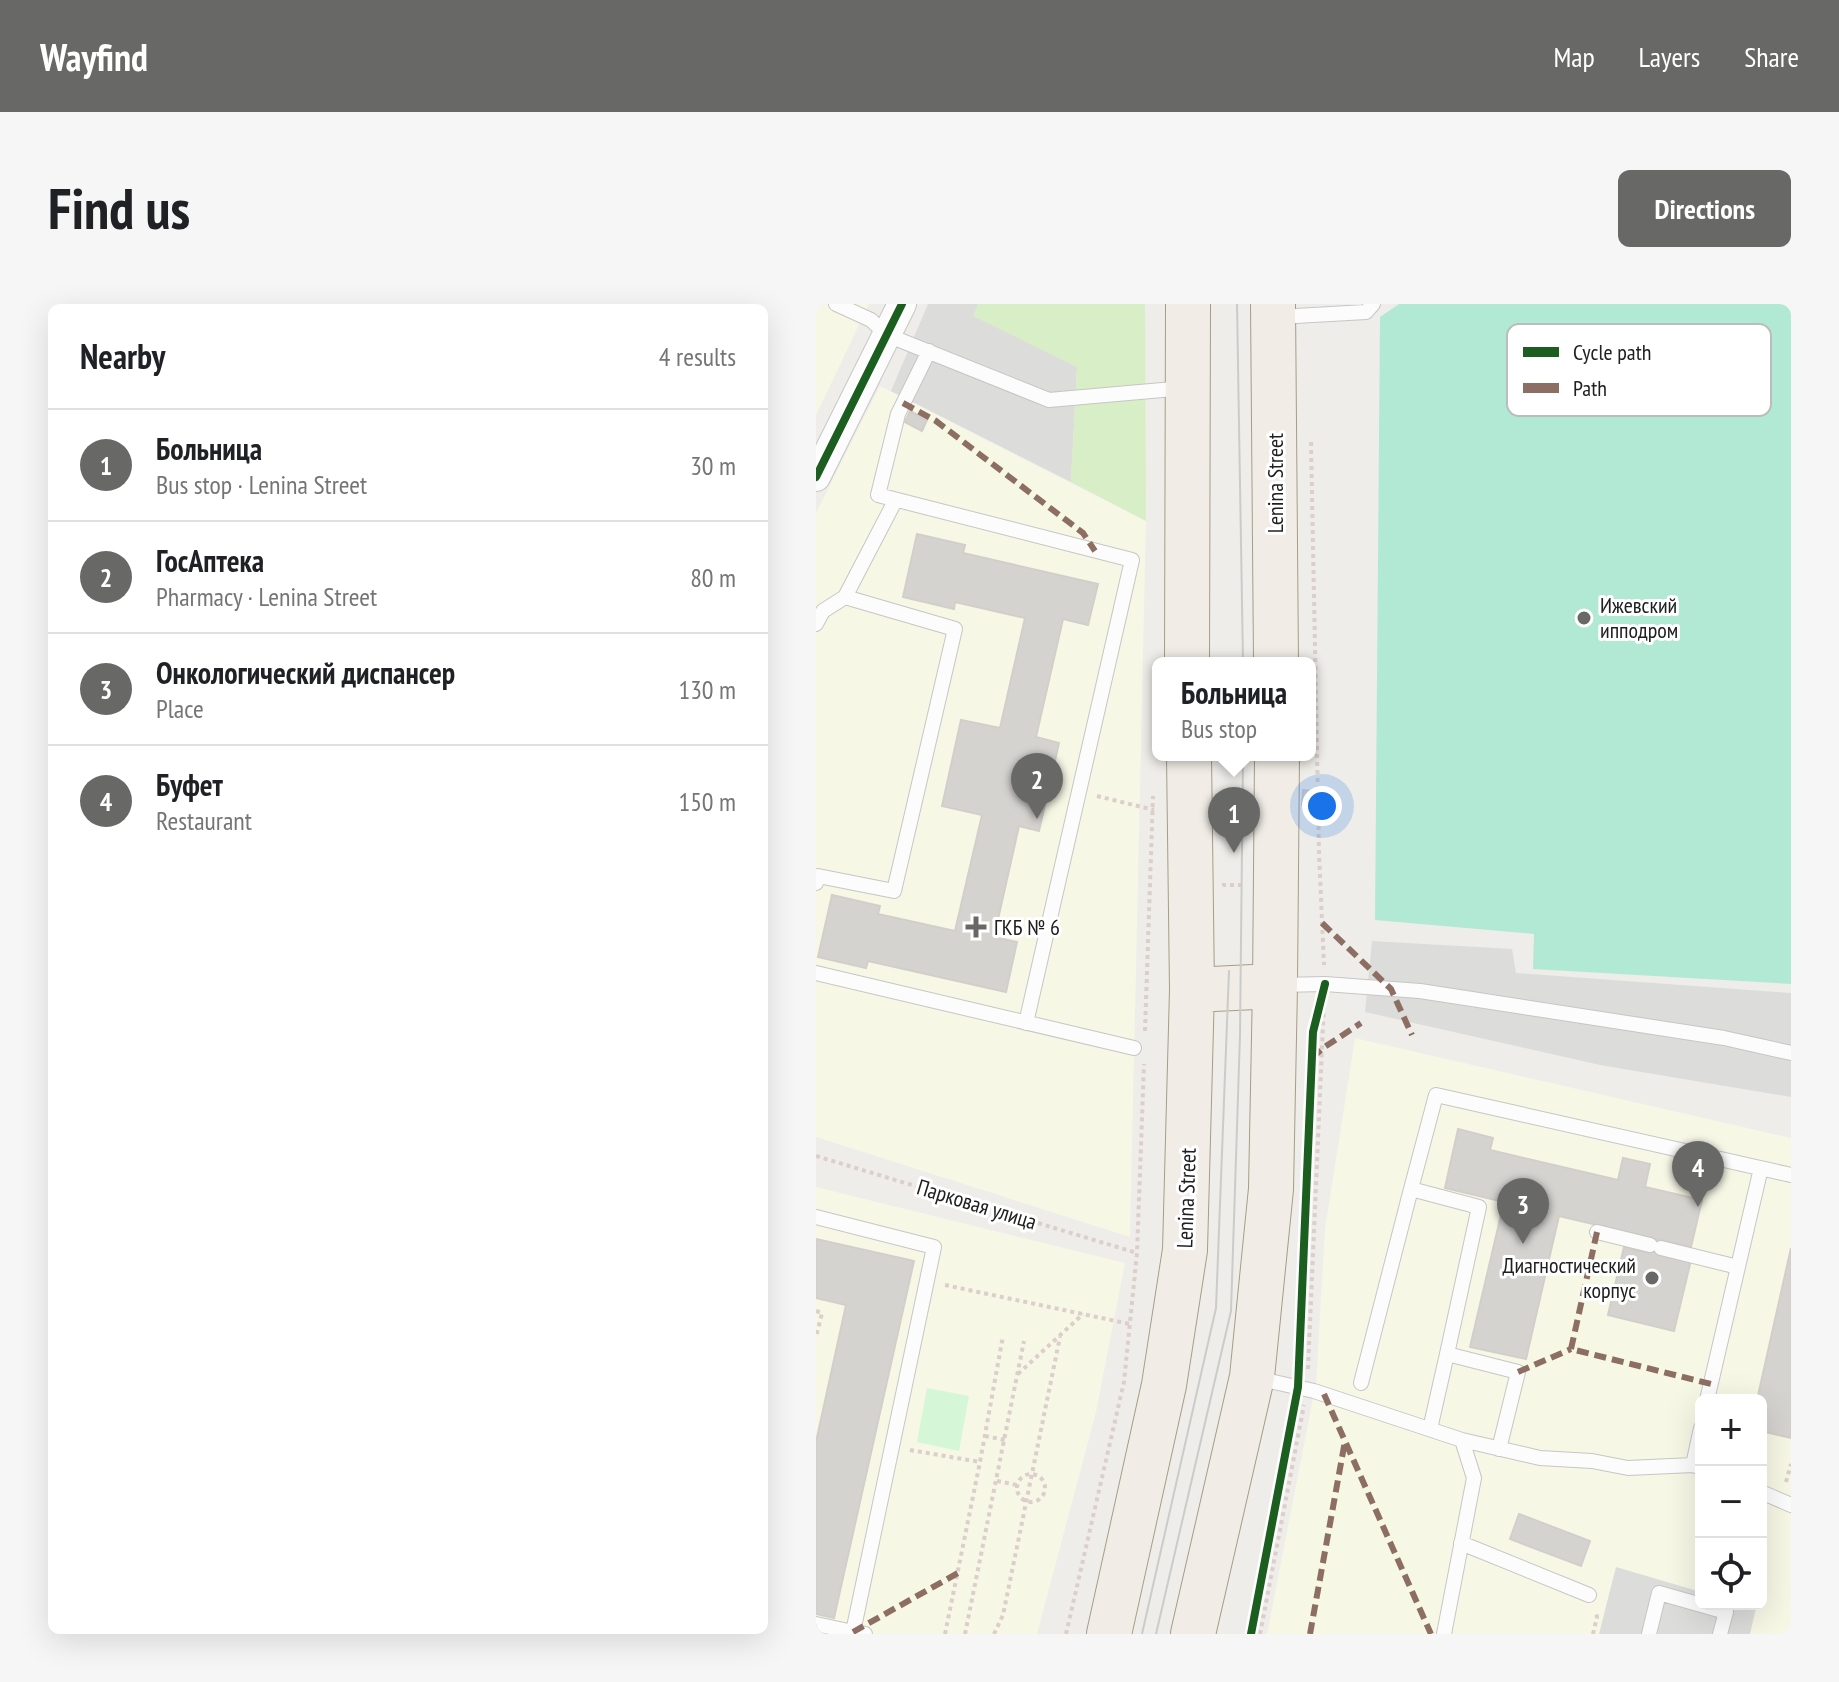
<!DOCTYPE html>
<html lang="en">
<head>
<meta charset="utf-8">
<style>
	body { margin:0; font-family:"PT Sans Narrow",sans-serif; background:#f6f6f6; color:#202124 }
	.controls { position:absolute; right:24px; bottom:24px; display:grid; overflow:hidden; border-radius:12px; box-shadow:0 8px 32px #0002 }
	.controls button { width:72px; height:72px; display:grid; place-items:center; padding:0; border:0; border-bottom:2px solid #e0e0e0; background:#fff; color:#202124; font:40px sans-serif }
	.you { position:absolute; left:506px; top:502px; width:28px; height:28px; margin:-20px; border:6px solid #fff; border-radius:50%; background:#1a73e8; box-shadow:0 0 0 12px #1a73e833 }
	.badge { display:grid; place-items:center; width:52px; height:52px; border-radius:50%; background:#686866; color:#fff; font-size:26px; font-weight:700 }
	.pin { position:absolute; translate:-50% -66px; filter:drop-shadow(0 2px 4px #0008) }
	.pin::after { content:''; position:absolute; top:42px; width:28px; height:24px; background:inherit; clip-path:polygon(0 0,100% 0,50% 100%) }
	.popup { position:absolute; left:336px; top:353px; width:164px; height:104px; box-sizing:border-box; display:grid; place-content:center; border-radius:12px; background:#fff; filter:drop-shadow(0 2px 6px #0005); font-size:26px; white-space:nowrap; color:#757577 }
	.popup b { font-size:30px; color:#202124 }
	.popup::after { content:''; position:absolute; left:50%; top:100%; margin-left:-16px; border:16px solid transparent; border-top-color:#fff }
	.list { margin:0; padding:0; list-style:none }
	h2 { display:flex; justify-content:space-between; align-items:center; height:104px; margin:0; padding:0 32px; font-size:34px }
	h2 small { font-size:26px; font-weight:400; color:#757577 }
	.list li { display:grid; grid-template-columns:52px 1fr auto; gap:24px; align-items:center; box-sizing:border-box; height:112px; padding:0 32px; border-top:2px solid #e0e0e0 }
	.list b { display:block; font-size:30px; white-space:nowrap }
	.list p { margin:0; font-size:26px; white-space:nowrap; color:#757577 }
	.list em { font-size:26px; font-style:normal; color:#757577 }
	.icon { flex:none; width:44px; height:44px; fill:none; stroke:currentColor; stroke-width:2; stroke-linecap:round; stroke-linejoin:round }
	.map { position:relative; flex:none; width:975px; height:1330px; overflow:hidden; border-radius:12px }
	header { display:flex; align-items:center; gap:48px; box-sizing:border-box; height:112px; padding:0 40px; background:#686866; color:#fff }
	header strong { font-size:38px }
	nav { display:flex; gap:44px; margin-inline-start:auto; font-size:28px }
	.intro { display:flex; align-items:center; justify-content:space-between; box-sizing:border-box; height:192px; padding:0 48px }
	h1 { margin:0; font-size:56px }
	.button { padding:20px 36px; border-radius:12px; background:#686866; color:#fff; font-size:28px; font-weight:700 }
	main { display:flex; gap:48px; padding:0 48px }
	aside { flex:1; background:#fff; border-radius:12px; box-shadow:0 8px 32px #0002 }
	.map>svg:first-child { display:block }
	.education { fill:#f6f7e5; fill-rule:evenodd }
	.religious { fill:#dcdcda }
	.grass { fill:#d8eec6 }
	.park { fill:#d6f6d8 }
	.pitch { fill:#b1e9d5 }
	.building { fill:#d5d3d0; stroke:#d2cfca; stroke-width:2 }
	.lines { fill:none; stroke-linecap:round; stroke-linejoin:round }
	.lane-casing { stroke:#c7c6c5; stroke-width:16 }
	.street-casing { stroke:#c7c6c5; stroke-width:30 }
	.primary-casing { stroke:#a59d85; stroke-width:46 }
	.path { stroke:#dcceca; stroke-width:4; stroke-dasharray:4 4; stroke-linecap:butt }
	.lane { stroke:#fcfcfc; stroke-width:14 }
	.street { stroke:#fcfcfc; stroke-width:28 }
	.primary { stroke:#f1ede6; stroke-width:44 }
	.tram { stroke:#cbcbca; stroke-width:2 }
	.quiet { stroke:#8d6e63; stroke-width:6; stroke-dasharray:12 6; stroke-linecap:butt }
	.cycleway-casing { stroke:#fff; stroke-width:13 }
	.cycleway { stroke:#1b5e20; stroke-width:8 }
	.poi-dot { fill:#686866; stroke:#fff; stroke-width:3 }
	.labels { text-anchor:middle; stroke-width:6; stroke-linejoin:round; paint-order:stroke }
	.street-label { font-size:22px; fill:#202020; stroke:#fff }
	.poi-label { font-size:22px; fill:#202020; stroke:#fff; text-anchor:start }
	.key { fill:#fff; stroke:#bcbcbc; stroke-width:2 }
	.key-label { font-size:22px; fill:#202020 }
</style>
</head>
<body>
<header>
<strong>Wayfind</strong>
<nav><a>Map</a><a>Layers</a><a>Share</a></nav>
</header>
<div class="intro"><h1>Find us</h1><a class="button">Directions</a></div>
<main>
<aside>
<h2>Nearby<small>4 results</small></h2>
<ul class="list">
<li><span class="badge">1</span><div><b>Больница</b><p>Bus stop · Lenina Street</p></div><em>30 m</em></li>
<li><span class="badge">2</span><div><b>ГосАптека</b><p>Pharmacy · Lenina Street</p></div><em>80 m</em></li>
<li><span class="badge">3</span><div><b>Онкологический диспансер</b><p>Place</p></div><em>130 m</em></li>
<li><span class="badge">4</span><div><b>Буфет</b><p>Restaurant</p></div><em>150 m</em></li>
</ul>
</aside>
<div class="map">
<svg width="975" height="1330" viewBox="0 0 975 1330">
	<rect width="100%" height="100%" fill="#eeede9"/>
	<path class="education" d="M0,0H53L0,111Z
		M64,82L330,217L314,933L0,833V209Z
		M539,734L975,834V1330H451L500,1079L509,925ZM885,1096H945V1300H885Z
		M0,883L309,959L280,1108L221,1330H0Z"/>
	<path class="religious" d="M112,0H162L158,12L261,63L255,178L75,87Z
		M556,637L696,645L700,669L975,689V793L784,761L549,708Z
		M800,1263L885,1288V1300H925L940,1304L934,1330H783Z"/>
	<path class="grass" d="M162,0H329L330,217L255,178L261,63L157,12Z"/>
	<path class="park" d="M111,1084L153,1092L143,1147L101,1138Z"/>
	<path class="pitch" d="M583,0H975V680L717,665L718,630L559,616L564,13Z"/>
	<path class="building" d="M94,107L111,116L106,127L89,118Z
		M101,230L149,241L147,249L282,280L272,321L247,315L220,433L243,439L223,527L203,522L178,633L201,638L190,688L52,657L50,664L2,653L16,591L64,602L62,610L139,627L166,511L126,502L145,416L184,424L209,314L139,298L138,305L87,293Z
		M487,486L500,487L499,501H486Z
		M642,825L677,834L674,846L802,876L807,854L834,860L829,883L886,896L875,943L743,912L710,1055L654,1043L688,898L629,884Z
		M835,934L847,936L844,948L875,956L858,1027L792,1011L808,943L832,949Z
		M0,935L98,957L18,1314L0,1310V1138L30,1001L0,994Z
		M975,944V1134L945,1127V1096H941Z
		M703,1210L774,1237L765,1262L694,1235Z"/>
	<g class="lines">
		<defs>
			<path id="lane" d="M20,0L55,16L71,31L233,96L369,84
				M462,13L550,8L557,0
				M113,47L82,110L62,191L316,256L210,719
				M0,320L7,307L29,293
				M0,579L2,572L78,587L139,325L29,293L79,197
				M0,669L318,744
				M464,681L509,680L604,687L908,734L975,749
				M0,913L118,943L37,1328L49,1330
				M781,928L834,941
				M845,944L922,963
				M440,1074L498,1087L646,1136L658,1174L628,1330
				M545,1079L595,885
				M891,1096L945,864
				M614,1125L631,1050
				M646,1136L724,1154L776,1157L812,1164L877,1161
				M683,1145L702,1068L631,1050L663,903L595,885L620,791L975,871
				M885,1164L877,1161L885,1124
				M945,1188L975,1201
				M645,1239L773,1291
				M0,1320L37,1328
				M833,1330L843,1289L910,1308L904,1330"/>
			<path id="street" d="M0,173L86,0"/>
			<path id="primary" d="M457,0L460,359
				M371,359L372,0
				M376,686L459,682
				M293,1330L348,1081L369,946L376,686L373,451
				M377,1330L436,1073L455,885L459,682L461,451"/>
		</defs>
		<use href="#lane" class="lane-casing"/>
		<use href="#street" class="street-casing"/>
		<use href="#primary" class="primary-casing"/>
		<path class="path" d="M495,138L503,549L508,661
			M338,447L339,372
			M409,454L427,451
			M233,482L245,484
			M281,492L338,506
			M408,579V581H425
			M329,727L337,492
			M0,852L321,949
			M129,981L314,1020
			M0,1007L6,1009L0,1033
			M492,1065L508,698
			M202,1070L267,1010
			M169,1132L189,1136
			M94,1146L164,1158
			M201 1184a14 14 0 1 1 28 0a14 14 0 1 1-28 0Z
			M181,1177L201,1181
			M970,1178L975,1160
			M129,1330L164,1158L187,1032
			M149,1330L208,1037
			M178,1330L187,1311L244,1033
			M250,1330L308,1078L321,949L328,760
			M444,1330L488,1101
			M777,1330L781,1313L780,1309"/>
		<use href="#lane" class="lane"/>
		<use href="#street" class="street"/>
		<use href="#primary" class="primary"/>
		<path class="tram" d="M421,0L427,359
			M326,1330L400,1004L413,667
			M340,1330L415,1007L424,731L427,451"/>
		<path class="quiet" d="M87,99L120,117L267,229L279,247
			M506,619L575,685L596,731
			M496,754L507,744L545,719
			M781,928L755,1045L895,1080
			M702,1068L755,1045
			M508,1090L615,1330
			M37,1328L142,1269
			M494,1330L529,1137"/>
		<defs>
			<path id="cycleway" d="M0,173L86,0
				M435,1330L482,1083L497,728L509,680"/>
		</defs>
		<use href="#cycleway" class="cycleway-casing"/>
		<use href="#cycleway" class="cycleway"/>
	</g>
	<g class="poi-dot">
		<circle cx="768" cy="314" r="8"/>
		<path d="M156 611h8v8h8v8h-8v8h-8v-8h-8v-8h8z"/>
		<circle cx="836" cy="974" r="8"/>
	</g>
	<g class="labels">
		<g class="street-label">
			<text transform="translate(459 179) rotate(-90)" y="8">Lenina Street</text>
			<text transform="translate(370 894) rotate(-88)" y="8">Lenina Street</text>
			<text transform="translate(161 900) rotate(17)" y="8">Парковая улица</text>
		</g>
		<g class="poi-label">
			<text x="784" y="309">Ижевский<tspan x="784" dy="25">ипподром</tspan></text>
			<text x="178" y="631">ГКБ № 6</text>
			<text x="820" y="969" text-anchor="end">Диагностический<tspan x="820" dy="25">корпус</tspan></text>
		</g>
	</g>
	<rect x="691" y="20" width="264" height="92" rx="12" class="key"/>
	<rect x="707" y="43" width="36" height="10" fill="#1b5e20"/>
	<rect x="707" y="79" width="36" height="10" fill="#8d6e63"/>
	<g class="key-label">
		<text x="757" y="56">Cycle path</text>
		<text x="757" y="92">Path</text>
	</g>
</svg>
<div class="controls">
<button>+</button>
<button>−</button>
<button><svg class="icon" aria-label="locate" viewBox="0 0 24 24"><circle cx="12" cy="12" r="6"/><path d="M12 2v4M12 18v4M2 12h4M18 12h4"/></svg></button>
</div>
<div class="you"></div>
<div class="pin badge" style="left:418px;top:549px">1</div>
<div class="popup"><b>Больница</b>Bus stop</div>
<div class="pin badge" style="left:221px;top:515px">2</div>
<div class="pin badge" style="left:707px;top:940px">3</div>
<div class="pin badge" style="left:882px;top:903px">4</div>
</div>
</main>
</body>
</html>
